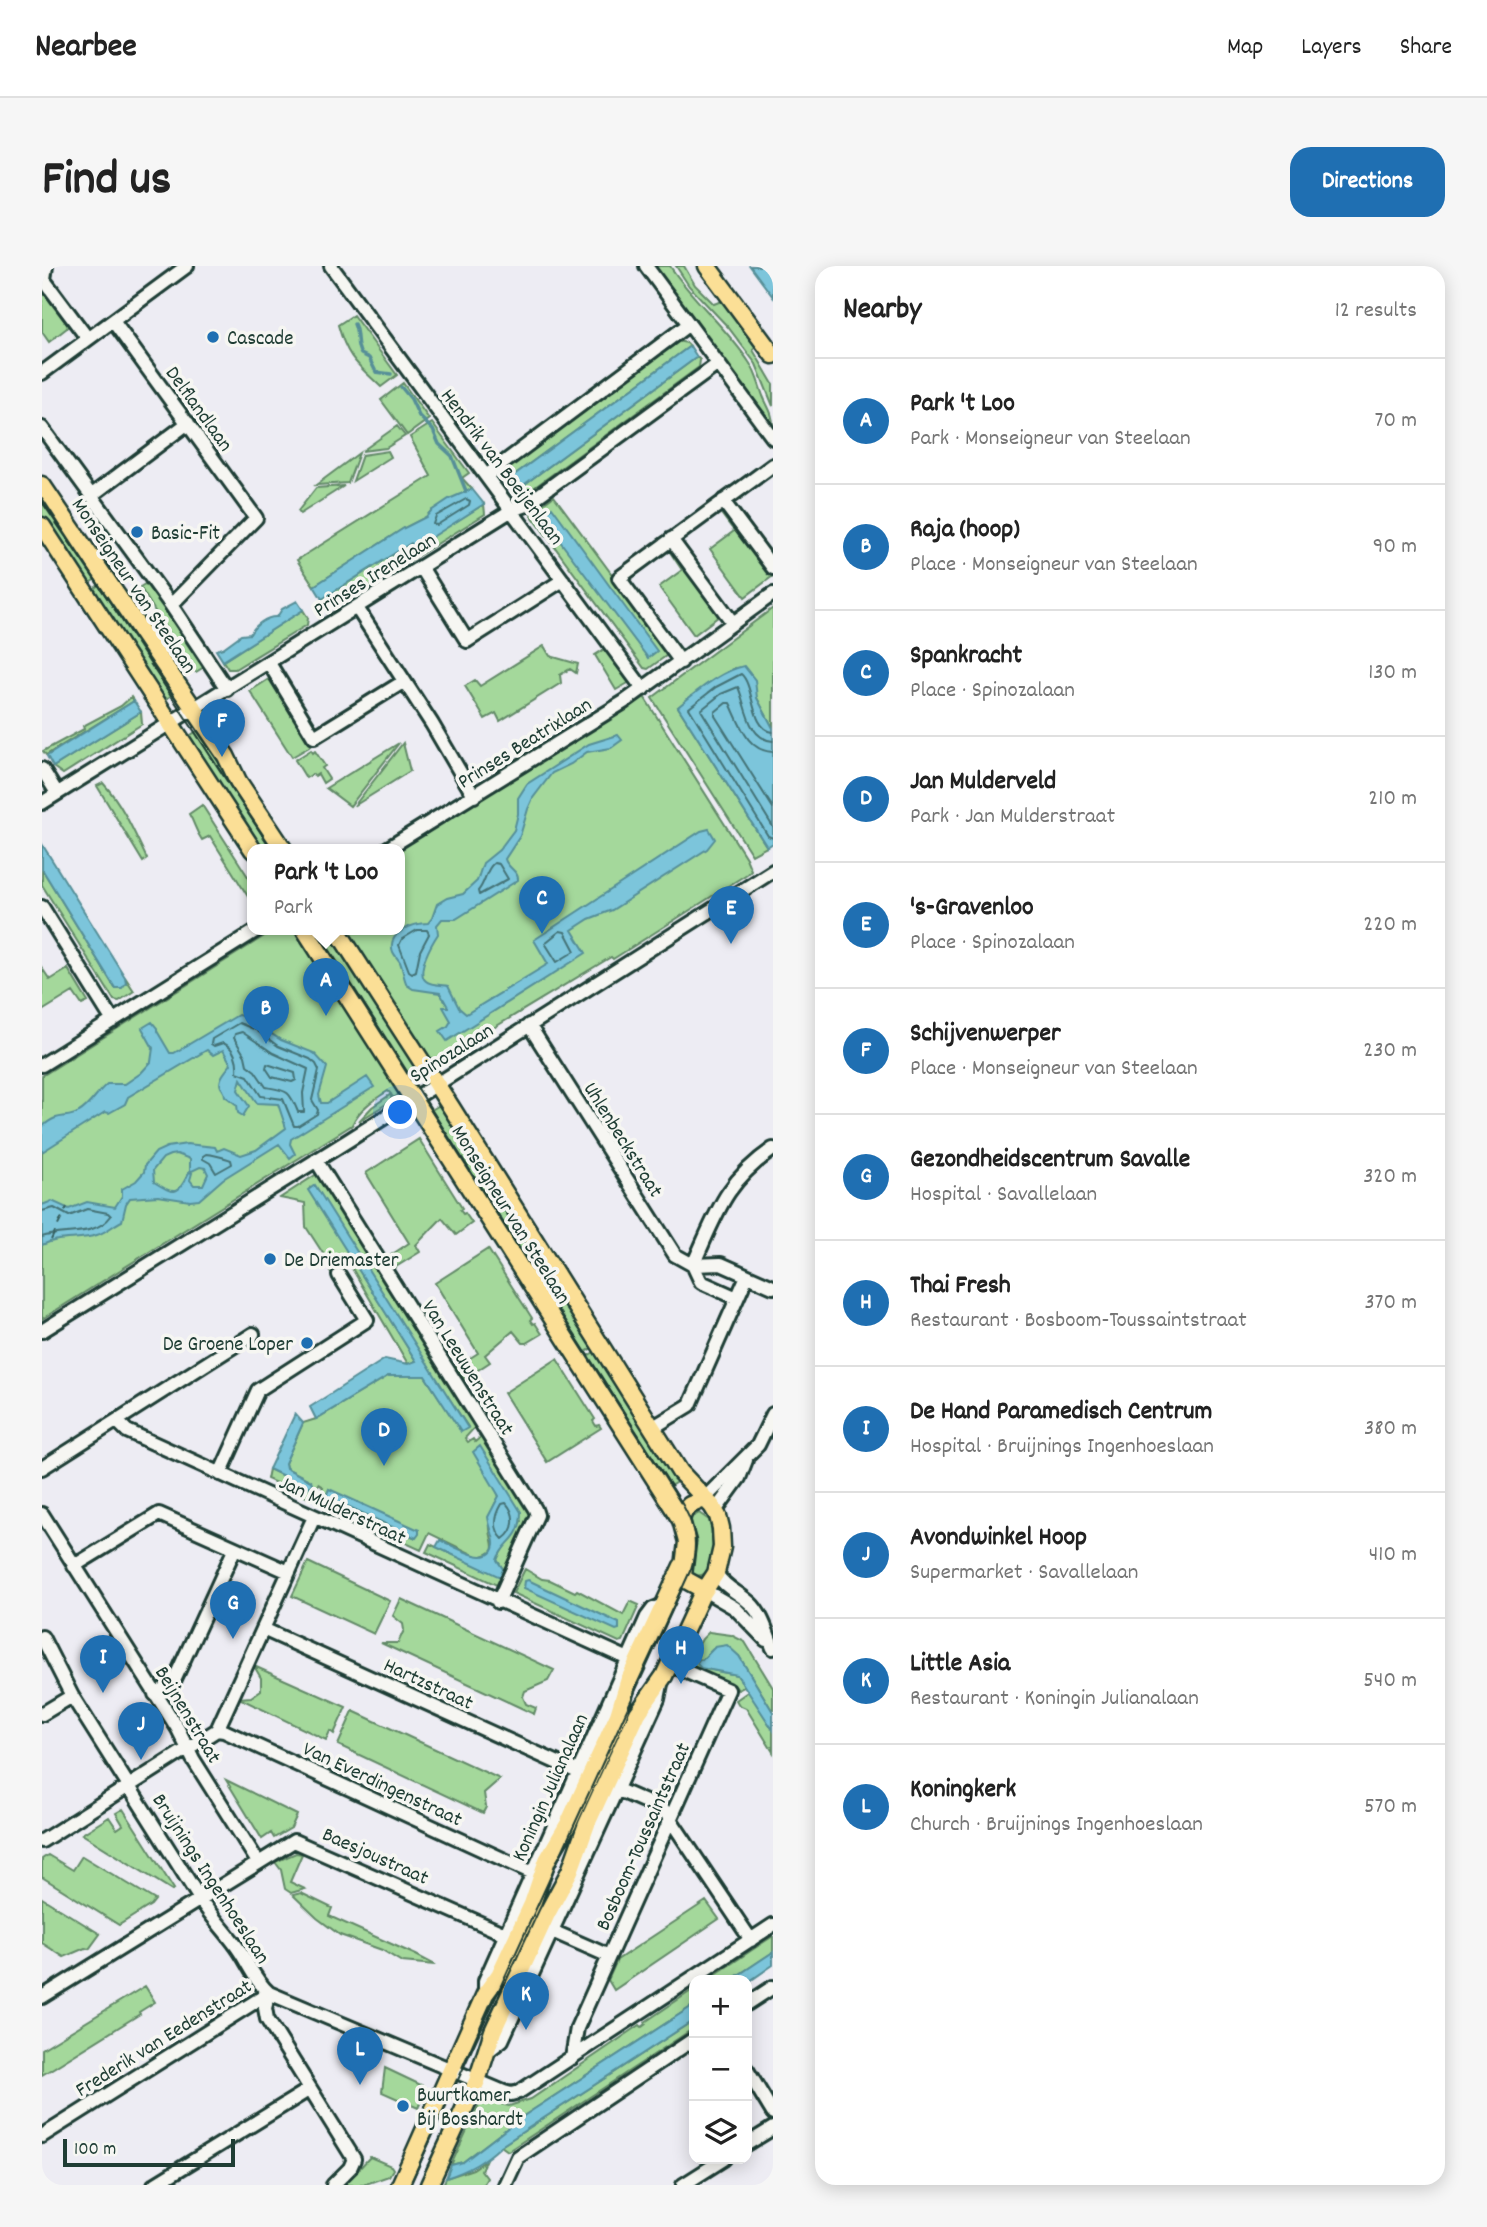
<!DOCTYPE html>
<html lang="en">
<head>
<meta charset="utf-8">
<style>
	body { margin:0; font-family:Dekko,sans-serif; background:#f6f6f6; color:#222 }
	.controls { position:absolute; right:21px; bottom:21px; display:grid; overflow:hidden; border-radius:14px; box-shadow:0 4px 18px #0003 }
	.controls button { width:63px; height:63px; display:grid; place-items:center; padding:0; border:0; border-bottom:2px solid #e0e0e0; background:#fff; color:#222; font:35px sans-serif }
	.scale { position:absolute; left:21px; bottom:18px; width:172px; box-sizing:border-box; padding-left:7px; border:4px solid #1f3d34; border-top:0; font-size:19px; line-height:24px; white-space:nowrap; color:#1f3d34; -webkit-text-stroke:5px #f6f6f2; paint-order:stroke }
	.you { position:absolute; left:359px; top:847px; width:24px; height:24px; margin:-18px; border:5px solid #fff; border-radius:50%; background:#1a73e8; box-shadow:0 0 0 10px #1a73e833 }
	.badge { display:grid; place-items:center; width:46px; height:46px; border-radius:50%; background:#1f6fb2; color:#fff; font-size:23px; font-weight:700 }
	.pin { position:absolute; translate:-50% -58px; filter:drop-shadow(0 2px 4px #0008) }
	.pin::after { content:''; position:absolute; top:37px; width:24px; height:21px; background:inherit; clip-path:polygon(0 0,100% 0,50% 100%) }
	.popup { position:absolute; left:205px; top:578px; width:158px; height:91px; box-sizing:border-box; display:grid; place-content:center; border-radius:14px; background:#fff; filter:drop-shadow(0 2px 5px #0005); font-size:23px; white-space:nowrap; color:#767676 }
	.popup b { font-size:26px; color:#222 }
	.popup::after { content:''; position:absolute; left:50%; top:100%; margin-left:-14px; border:14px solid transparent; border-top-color:#fff }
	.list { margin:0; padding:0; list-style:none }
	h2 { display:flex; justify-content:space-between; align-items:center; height:91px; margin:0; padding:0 28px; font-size:30px }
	h2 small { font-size:23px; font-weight:400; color:#767676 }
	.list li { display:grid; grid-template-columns:46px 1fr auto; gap:21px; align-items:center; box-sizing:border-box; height:126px; padding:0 28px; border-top:2px solid #e0e0e0 }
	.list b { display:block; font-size:26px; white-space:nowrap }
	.list p { margin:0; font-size:23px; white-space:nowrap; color:#767676 }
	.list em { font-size:23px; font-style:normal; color:#767676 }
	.icon { flex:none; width:38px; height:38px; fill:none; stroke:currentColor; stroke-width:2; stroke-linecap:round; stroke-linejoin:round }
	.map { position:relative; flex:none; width:731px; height:1919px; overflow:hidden; border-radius:21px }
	header { display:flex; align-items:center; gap:42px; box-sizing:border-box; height:98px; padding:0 35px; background:#fff; border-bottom:2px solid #e0e0e0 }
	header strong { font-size:33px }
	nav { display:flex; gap:38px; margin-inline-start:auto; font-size:24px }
	.intro { display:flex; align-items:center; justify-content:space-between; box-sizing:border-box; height:168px; padding:0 42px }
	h1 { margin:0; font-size:49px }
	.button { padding:18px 32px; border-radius:21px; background:#1f6fb2; color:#fff; font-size:24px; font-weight:700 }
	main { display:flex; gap:42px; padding:0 42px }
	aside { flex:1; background:#fff; border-radius:21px; box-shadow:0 4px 18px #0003 }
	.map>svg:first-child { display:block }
	.green { fill:#a4d89b; stroke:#628a68; stroke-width:2; fill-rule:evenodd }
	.water { fill:#7bc5db; stroke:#568f98; stroke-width:2; fill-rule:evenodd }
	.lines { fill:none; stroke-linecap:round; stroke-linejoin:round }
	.shore { stroke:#447377; stroke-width:2 }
	.stream { stroke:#568f98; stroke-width:3.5 }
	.ferry { stroke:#365f5e; stroke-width:2; stroke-dasharray:9 7; stroke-linecap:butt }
	.minor-casing { stroke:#1f3d34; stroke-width:18 }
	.major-casing { stroke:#1f3d34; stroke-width:21 }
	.minor { stroke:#f6f6f2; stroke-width:12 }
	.major { stroke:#fbdf96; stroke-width:16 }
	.tram { stroke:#1f3d34; stroke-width:2 }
	.poi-dot { fill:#1f6fb2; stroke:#f6f6f2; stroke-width:2.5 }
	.labels { text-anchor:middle; stroke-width:7; stroke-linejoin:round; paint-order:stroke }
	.poi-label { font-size:21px; fill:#1f3d34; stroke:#f6f6f2; text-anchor:start }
	.street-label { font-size:21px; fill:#1f3d34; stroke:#f6f6f2 }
</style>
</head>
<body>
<header>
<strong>Nearbee</strong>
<nav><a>Map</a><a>Layers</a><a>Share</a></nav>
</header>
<div class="intro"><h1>Find us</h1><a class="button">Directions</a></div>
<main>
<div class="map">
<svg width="731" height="1919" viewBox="0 0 731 1919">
	<rect width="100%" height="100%" fill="#edecf3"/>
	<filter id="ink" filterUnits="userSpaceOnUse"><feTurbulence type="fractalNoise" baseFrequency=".0143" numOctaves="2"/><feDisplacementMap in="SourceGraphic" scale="14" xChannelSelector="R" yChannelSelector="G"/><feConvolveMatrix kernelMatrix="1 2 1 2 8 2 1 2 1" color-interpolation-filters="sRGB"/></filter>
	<g filter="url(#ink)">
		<path class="green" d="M613,0H628C651,35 684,61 707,96C714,106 717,119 721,130C726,142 731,147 731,160Z
			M634,0H642L653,19L672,38L682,34L716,79L711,84L731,118V140L714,98L686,61L647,20Z
			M0,23L26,59L25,62L7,76L0,66Z
			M311,49L355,109L339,121C315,98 305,92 296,59Z
			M635,75L645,77L648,80L464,215L461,203Z
			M655,91L658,94L657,101L482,229H474L472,226Z
			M361,117L387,153L365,169L339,134Z
			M390,157L427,207L420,212L430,223L389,245L384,251L362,262L272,320L255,294L389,210L368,171Z
			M355,160L363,170L344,182L320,185Z
			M346,185L349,191L311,215L320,189Z
			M317,187L306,217L274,219L278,216Z
			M302,220L258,248L256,245L274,222Z
			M0,225L59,310L44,319L0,253Z
			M512,230L628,387L606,403L602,402L490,250L489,247Z
			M442,238L443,248L292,342L285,340L280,333L369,277L373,281Z
			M685,245L731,306V310L703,331L668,283L692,265L680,249Z
			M633,283L681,347L652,369L617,321L640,304L628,286Z
			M63,315L135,426L119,436L48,325Z
			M106,316L162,401L154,406L150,405L98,321Z
			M731,342V462L715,432L693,402L671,415L636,441L725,581L710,589L610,432Z
			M261,344L266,352L265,359L193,403H186L181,395Z
			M502,380L508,390L536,398L534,407L528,403L518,409L519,417L458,455L454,447L443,453L423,420L433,414L438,420Z
			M564,382L588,416L574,424L553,389Z
			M227,413L269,480L250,491L208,425Z
			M601,429L704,592L709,604L705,608L571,693L569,691L400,793L352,832L349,829V835L317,855L330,841L349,828L346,825C331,834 317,843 310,859L0,1053V810L232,664H358V584H354Z
			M89,431L92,435L4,489L1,485L42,463L41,460L79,440Z
			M99,446L100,458L21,508L11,501Z
			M158,463L232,584H220L143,473Z
			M357,477L308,540L284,522Z
			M361,477L368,505L312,540Z
			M269,484L271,487L273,485L283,500L280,502L287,513L281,517L276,508L273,510L271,508L264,512L253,494Z
			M61,517C81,539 92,566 105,593L101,596L55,520Z
			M160,539L210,617V637L168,570L160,574C153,564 153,558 147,548Z
			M0,603L73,722L84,717L83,711L92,725L77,735L72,734L0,619Z
			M0,702L8,714L26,703L46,736L40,739L31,726L0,745Z
			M401,837L552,1081L540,1088L411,881L386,846Z
			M377,873L420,942L418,944L421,948L423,947L430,957L414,969L400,952L374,979L378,986L352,1002L346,991L367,977L324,907Z
			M275,908L432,1155L433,1161L423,1172L426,1176L431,1173L433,1176L441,1169L486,1241L489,1250L459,1321L384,1286L388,1278L458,1310L461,1303L455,1294C458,1285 473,1266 479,1255L454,1222L457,1231C450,1241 447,1250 448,1263C449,1279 459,1286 436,1291L387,1267L379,1284L274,1236L281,1221L276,1218L269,1233L225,1213L227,1203L266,1222L269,1215L244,1202L243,1197L261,1157L274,1153L346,1110H383L419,1165L426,1161L268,922L267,924L374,1095L366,1098L308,999L292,1010L288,1005L291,1003L264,961L263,937L238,932ZM287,1223L374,1272L284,1231Z
			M446,983L490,1052L488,1054L491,1058L493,1057L500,1068L485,1077H481L471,1065L443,1089L448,1096L422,1113L414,1101L436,1087L393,1017Z
			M554,1085L636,1215L622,1224L542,1092Z
			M515,1093L553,1153L551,1155L554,1160L557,1159L559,1162L505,1196L462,1127Z
			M657,1247L667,1254C672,1270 676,1320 647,1308L646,1253Z
			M266,1296L348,1335L332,1368L250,1330Z
			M483,1303L500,1313L508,1314L533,1326L535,1324L581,1349L588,1335L597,1339L581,1375L577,1376L471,1327Z
			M359,1333L512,1404L506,1415L483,1425L481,1431L484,1438L494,1442L492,1448L339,1377H356L362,1364L361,1358L351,1350Z
			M667,1366L689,1369L703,1376L731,1422V1446L697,1390L673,1381L660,1394L659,1402L695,1409L704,1420L696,1424L693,1420L688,1423L644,1402L660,1373Z
			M212,1400L304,1441L292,1468L288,1465L284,1474L197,1432L209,1431L219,1424V1412Z
			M707,1425L731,1464V1486L704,1442L697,1439L694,1434Z
			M311,1445L458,1513L442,1527L444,1541L441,1547L296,1479Z
			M184,1514L255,1549L249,1562L232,1572L229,1567L220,1573Z
			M81,1543L132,1623L130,1624L40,1568L67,1551L75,1563L81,1559L74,1547Z
			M254,1587L260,1588L248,1616L263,1623L249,1627L243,1623L239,1604L233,1596Z
			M6,1589L31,1604L40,1590L113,1634L109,1639L77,1659L0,1611V1593Z
			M259,1627L290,1642L287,1650L374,1689L393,1699L360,1696L340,1684L298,1669L275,1652L251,1629Z
			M0,1632L58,1668L47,1683L43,1682L22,1691L0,1677Z
			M664,1635L677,1653L572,1724L566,1714L575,1694Z
			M731,1670V1686L689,1714H665Z
			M103,1720L113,1736L97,1746L98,1748L0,1809V1783Z
			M652,1723V1739L480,1851L421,1896L409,1899L437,1838L444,1834L467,1840L489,1833L598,1759L600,1761L604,1758L603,1756Z
			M652,1754V1762L466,1885L459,1880Z
			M343,1802L381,1820L383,1828L376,1842L340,1826Z
			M328,1891L349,1900L351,1903L347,1910L321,1919H302Z
			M443,1895L439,1904L445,1912L441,1919H401L404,1912L431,1903Z"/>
		<path class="water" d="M708,0H726L731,7V31Z
			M648,80L655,91L472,226L464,215Z
			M430,223L442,238L373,282L369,277L280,333L272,320L362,262L384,251L389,245L407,233Z
			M510,241L615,385L606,392L499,250Z
			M255,335L261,344L181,395L174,384L181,382L199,369L208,368C213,359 225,350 235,351L240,343Z
			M702,400L713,414L715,432L731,462V577L725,581L636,441C652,427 681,404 702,400Z
			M92,435L99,446L11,501L5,490Z
			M576,469L580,474L569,482L545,486L529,498L510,507L491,532L486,543L478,570L463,593C465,602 477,605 476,614L414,653H400L395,659L396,668C390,677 373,706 384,715C388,719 400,719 406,720L417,742L424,748L506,698L492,674L659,565L667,563L673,573L665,583L570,644L547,653L530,664L544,687L405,775L398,765L406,760L409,755L401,741H406L398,727L371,723L365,719C361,711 361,703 358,696C356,693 353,690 351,686C344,667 371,657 386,657L390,652L395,638L405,632L421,628L435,615L441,597L457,584L472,564L476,548V532L485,518L547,478Z
			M0,578L83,711L84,717L80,722H73L0,603Z
			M196,749L204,751L239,774L272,787L285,801L277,829L279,837H285L325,811L332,821L249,873L248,878L253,888L248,892L237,878L181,913L157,934L148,935L116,930L88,932L84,938L80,955C71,959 65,966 55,969C37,975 17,970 0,979V939L10,935L27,943L45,936L73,941L80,930V923L94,915L102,906L103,899L114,886L125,881L145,878L173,881L175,885L182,882L199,889L214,884L244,862L236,838L215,837L199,813L196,824L207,840L201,850L196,847L195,839L183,830C183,826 181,824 179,821C175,813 185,804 189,798L181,784L171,789L165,784L86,831L83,838L67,847L63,846L0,886V861C17,845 24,854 37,846C48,840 55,826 65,818H83L99,807L109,796L111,782L100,762L110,756L115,762V765L128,787H132ZM128,889L135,888L148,893V904L150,905L158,901L163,902L166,908L161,919H152L148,914L150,907L147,906C136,930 133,929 112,916L111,904L121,892Z
			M273,919L426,1162L419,1166L383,1110H346L274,1153L268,1141L343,1093L366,1098L374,1095L266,924Z
			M253,1148L261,1157L243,1197L244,1202L269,1215L270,1218L266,1222L227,1203Z
			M438,1180L479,1246C479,1275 462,1274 455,1294L461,1303L458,1311L394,1281L398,1274C410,1279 448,1304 452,1279C453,1272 447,1260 446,1251L457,1230L431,1186Z
			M287,1223L377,1264V1268L374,1272L284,1230Z
			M486,1314L577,1357V1363L574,1364L482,1322L483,1315Z
			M685,1379L697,1390L731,1446V1464L695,1409L659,1402L655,1398L657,1393L660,1394L673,1381Z
			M731,1686V1699L705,1717V1714H689Z
			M652,1739V1754L459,1880C442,1896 427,1904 404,1912L409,1899L421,1896L480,1851Z"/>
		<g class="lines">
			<path class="shore" d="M424,233L428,235L427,239L395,259L391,258L394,250Z
				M731,466C708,463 713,420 699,408L674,421L647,442L726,570L731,572
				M731,475C705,473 704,438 696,421L679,428L659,444L731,561
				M731,486C705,485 698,458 688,437H684L673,446V450L731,542
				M452,597L457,598L466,613L437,629L436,625C444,616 443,604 452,597Z
				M375,664H385L387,668L378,685L374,705L370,707L367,705L357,679L360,673Z
				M518,665L523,666L533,685L515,696L503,677Z
				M197,757L214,764L236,780L268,793L274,798L277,804L270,834L276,844L275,848L256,860H252L241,833L219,830L206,810L195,806C196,795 193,782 181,777L172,780L169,778L170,773Z
				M200,766L231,787L266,803L261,827L262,846H256C247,824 246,825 224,821L213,805L205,799L203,790L192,772L193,768Z
				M225,798L253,807L254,814L250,816L230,811L224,802Z
				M164,888C169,888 184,892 189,894L190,898L174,907L168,897L161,893V890Z
				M0,945L12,942L27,950L45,943L66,947L69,950C54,971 22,964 0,971
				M464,1237C474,1248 474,1264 461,1273C450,1262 453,1250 460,1238Z"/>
			<path class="stream" d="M312,58C317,68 313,79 319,88L327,92L334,106L349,108
				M359,121L369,133L377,150L391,164L397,178L410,190L424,225"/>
			<path class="ferry" d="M9,974L25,941"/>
			<defs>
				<path id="minor" d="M4,0L2,14L46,73
					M289,0L601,423
					M604,0L731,172
					M71,55L214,252L129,339
					M0,107L145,0
					M0,162L129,339L185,423
					M444,210L647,58
					M50,229L146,157
					M681,235L731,302
					M629,273L691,357
					M379,301L425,375L521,314
					M315,342L390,458L432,530
					M639,396L577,312L731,199
					M227,397L272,471L361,416
					M0,503L15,527
					M0,537L470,244L482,240L676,98
					M343,584L582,436L731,328
					M0,641L71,755
					M487,759L633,989L651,999L679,998L731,1021
					M0,799L215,664
					M274,894L493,1243L495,1249L456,1336
					M651,999C675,947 682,917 731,883
					M651,999L659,1016L695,1032
					M0,1065L307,874L731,605
					M75,1155L85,1165L595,1397
					M610,1162L648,1139L705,1010
					M0,1202L211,1068
					M178,1208L216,1124L325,1054L297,1009
					M662,1233L716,1179L731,1148
					M673,1245L697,1212L704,1194
					M0,1248L136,1463L151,1493L216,1596
					M32,1300L117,1248L247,1306
					M674,1307C682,1321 696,1326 708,1337C720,1348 725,1367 731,1382
					M662,1324L693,1342L724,1374
					M221,1363L536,1506
					M0,1371L30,1430L158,1633C168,1649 181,1662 192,1677C205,1693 211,1713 227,1727L462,1826L469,1828L477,1826L731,1659
					M113,1428L131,1417L193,1282
					M0,1448L30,1430
					M175,1464L182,1465L491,1607
					M574,1523L622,1544L709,1674
					M0,1575L175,1464L272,1251
					M510,1665L567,1690
					M227,1727L223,1742L225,1753L312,1893L308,1902L291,1919
					M443,1728V1715L605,1351L611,1343L621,1339
					M0,1731L252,1575L463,1668
					M705,1738L731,1721
					M446,1785L460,1774L616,1433L619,1418
					M530,1792L535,1762L686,1424L636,1402L628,1397
					M705,1804L731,1847
					M0,1870L227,1727
					M705,1878L731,1862
					M112,1919L268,1823
					M463,1919L476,1891L652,1773
					M641,1919L682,1893"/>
				<path id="major" d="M665,0L731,89
					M0,219L184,490L196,515L242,584
					M0,260L211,584
					M263,664L639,1254
					M295,664L409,841L638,1206L670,1240L676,1250L679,1262L680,1281L674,1307L659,1330L622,1410L596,1447L545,1558L528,1605L505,1648L451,1765L435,1815L387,1919
					M662,1233L648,1239L642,1245L639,1254L645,1276L641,1309L644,1314L662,1324
					M358,1919L443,1728L457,1709L490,1638L505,1594L526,1558L576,1449L586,1416L640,1300"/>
			</defs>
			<use href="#minor" class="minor-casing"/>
			<use href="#major" class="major-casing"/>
			<use href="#minor" class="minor"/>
			<use href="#major" class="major"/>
			<path class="tram" d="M0,232L230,584
				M275,664L636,1231C651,1255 658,1274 649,1303L368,1919"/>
		</g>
	</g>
	<g class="poi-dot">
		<circle cx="171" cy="71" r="7"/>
		<circle cx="95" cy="266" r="7"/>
		<circle cx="228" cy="993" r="7"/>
		<circle cx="265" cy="1077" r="7"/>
		<circle cx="361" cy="1840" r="7"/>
	</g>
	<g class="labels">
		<g class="poi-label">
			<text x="185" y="78">Cascade</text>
			<text x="109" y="273">Basic-Fit</text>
			<text x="242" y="1000">De Driemaster</text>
			<text x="251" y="1084" text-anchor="end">De Groene Loper</text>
			<text x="375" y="1835">Buurtkamer<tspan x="375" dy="24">Bij Bosshardt</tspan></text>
		</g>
		<g class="street-label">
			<text transform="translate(158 142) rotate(54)" y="7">Delflandlaan</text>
			<text transform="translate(461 200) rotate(53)" y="7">Hendrik van Boeijenlaan</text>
			<text transform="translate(332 308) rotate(-32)" y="7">Prinses Irenelaan</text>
			<text transform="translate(93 319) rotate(56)" y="7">Monseigneur van Steelaan</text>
			<text transform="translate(482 476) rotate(-32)" y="7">Prinses Beatrixlaan</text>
			<text transform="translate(409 786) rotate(-32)" y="7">Spinozalaan</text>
			<text transform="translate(582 873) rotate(58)" y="7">Uhlenbeckstraat</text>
			<text transform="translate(470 948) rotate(58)" y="7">Monseigneur van Steelaan</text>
			<text transform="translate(427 1101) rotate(58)" y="7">Van Leeuwenstraat</text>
			<text transform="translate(301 1243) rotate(25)" y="7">Jan Mulderstraat</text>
			<text transform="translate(387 1417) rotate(25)" y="7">Hartzstraat</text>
			<text transform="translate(147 1448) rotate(59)" y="7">Beijnenstraat</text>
			<text transform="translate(341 1517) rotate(25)" y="7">Van Everdingenstraat</text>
			<text transform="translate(507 1521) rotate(-66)" y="7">Koningin Julianalaan</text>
			<text transform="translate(600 1570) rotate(-66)" y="7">Bosboom-Toussaintstraat</text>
			<text transform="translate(334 1589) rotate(24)" y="7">Baesjoustraat</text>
			<text transform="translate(170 1612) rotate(57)" y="7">Bruijnings Ingenhoeslaan</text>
			<text transform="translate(121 1771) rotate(-32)" y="7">Frederik van Eedenstraat</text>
		</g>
	</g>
</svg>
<div class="controls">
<button>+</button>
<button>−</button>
<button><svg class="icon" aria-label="layers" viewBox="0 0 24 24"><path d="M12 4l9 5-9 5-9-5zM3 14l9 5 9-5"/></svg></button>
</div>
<div class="scale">100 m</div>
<div class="you"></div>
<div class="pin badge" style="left:284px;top:750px">A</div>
<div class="popup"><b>Park 't Loo</b>Park</div>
<div class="pin badge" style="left:224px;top:778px">B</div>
<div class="pin badge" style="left:500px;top:668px">C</div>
<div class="pin badge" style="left:342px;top:1200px">D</div>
<div class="pin badge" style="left:689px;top:678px">E</div>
<div class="pin badge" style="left:180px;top:491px">F</div>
<div class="pin badge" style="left:191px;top:1373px">G</div>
<div class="pin badge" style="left:639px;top:1418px">H</div>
<div class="pin badge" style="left:61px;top:1427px">I</div>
<div class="pin badge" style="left:99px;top:1494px">J</div>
<div class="pin badge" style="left:484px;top:1764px">K</div>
<div class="pin badge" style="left:318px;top:1819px">L</div>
</div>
<aside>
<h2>Nearby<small>12 results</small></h2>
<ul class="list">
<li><span class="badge">A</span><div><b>Park 't Loo</b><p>Park · Monseigneur van Steelaan</p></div><em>70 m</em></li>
<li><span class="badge">B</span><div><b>Raja (hoop)</b><p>Place · Monseigneur van Steelaan</p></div><em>90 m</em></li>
<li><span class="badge">C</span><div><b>Spankracht</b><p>Place · Spinozalaan</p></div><em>130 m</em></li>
<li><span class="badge">D</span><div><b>Jan Mulderveld</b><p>Park · Jan Mulderstraat</p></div><em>210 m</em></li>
<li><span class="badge">E</span><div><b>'s-Gravenloo</b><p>Place · Spinozalaan</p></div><em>220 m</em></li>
<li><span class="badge">F</span><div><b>Schijvenwerper</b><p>Place · Monseigneur van Steelaan</p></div><em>230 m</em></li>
<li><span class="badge">G</span><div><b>Gezondheidscentrum Savalle</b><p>Hospital · Savallelaan</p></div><em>320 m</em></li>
<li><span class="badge">H</span><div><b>Thai Fresh</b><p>Restaurant · Bosboom-Toussaintstraat</p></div><em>370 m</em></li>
<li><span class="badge">I</span><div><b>De Hand Paramedisch Centrum</b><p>Hospital · Bruijnings Ingenhoeslaan</p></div><em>380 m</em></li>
<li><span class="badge">J</span><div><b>Avondwinkel Hoop</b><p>Supermarket · Savallelaan</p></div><em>410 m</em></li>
<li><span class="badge">K</span><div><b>Little Asia</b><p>Restaurant · Koningin Julianalaan</p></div><em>540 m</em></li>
<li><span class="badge">L</span><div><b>Koningkerk</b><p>Church · Bruijnings Ingenhoeslaan</p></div><em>570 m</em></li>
</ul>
</aside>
</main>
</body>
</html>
